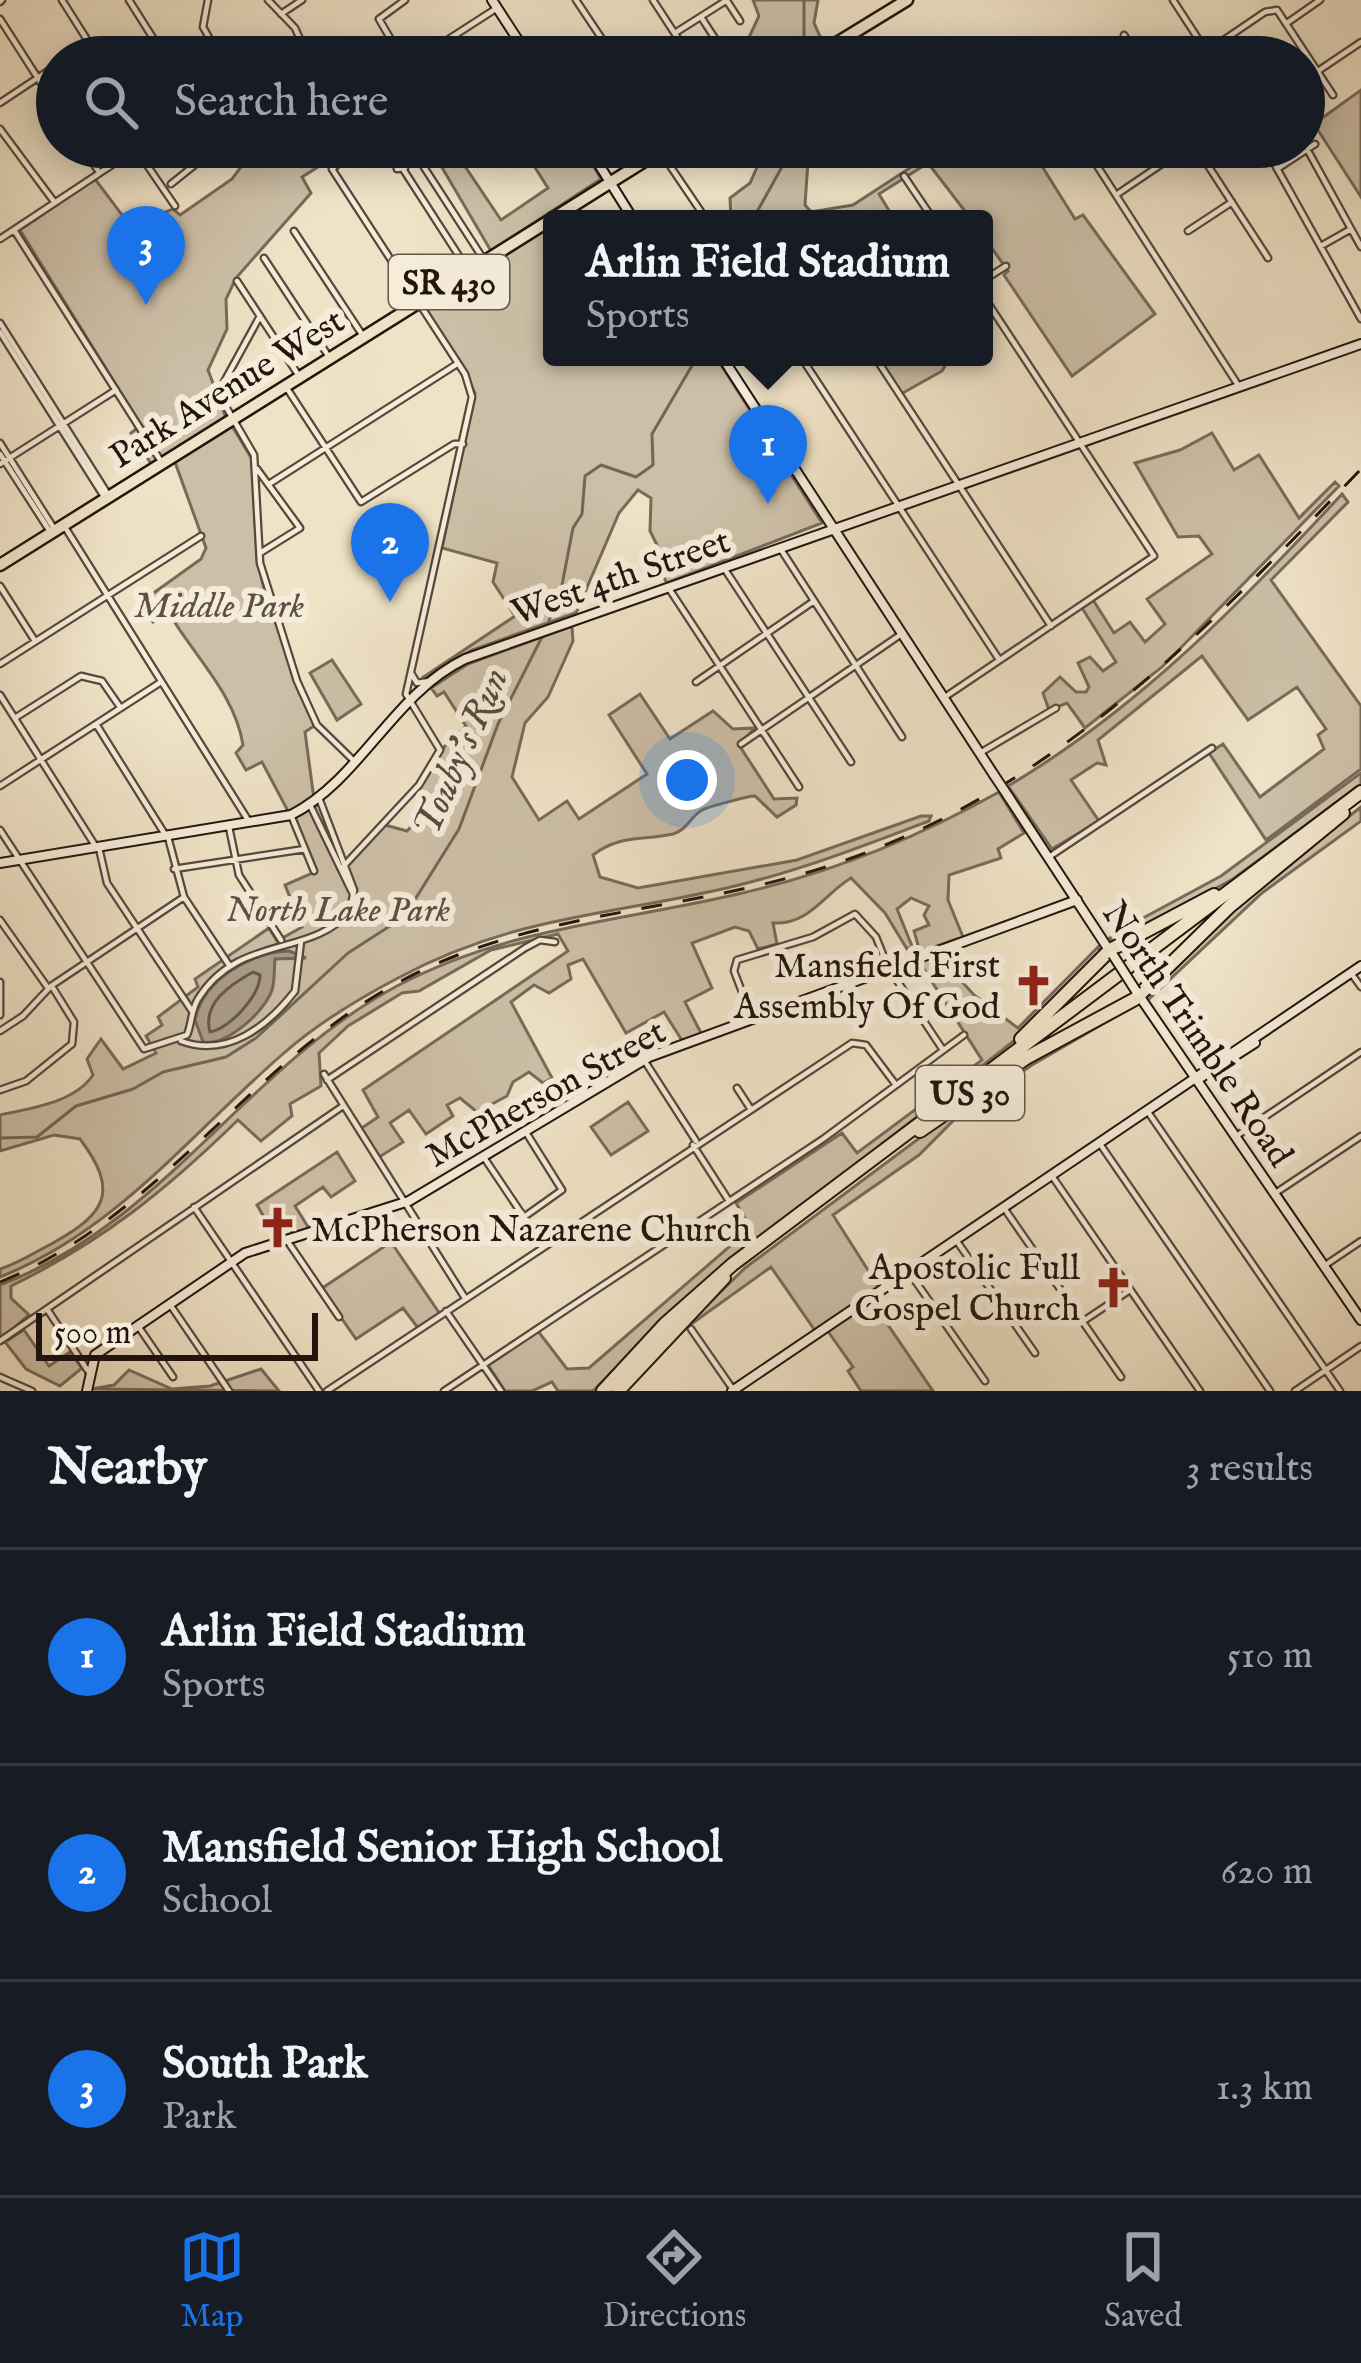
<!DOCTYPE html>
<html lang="en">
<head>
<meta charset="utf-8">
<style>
	body { margin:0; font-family:"IM FELL English",serif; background:#242831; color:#f1f3f6 }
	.scale { position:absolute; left:36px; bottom:30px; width:282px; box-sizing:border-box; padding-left:12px; border:6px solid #23150d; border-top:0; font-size:33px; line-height:42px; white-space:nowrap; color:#23150d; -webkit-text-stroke:9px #f5ecda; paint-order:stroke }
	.you { position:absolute; left:687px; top:780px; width:42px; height:42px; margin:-30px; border:9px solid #fff; border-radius:50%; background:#1a73e8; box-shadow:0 0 0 18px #1a73e833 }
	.badge { display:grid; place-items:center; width:78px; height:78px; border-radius:50%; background:#1a73e8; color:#fff; font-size:39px; font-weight:700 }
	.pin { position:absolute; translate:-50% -99px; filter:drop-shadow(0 3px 6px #0008) }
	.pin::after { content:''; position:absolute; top:63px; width:42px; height:36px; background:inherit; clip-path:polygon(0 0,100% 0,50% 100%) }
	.popup { position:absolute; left:543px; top:210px; width:450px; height:156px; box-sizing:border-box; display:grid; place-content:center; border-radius:12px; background:#171b24; filter:drop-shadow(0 3px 9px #0005); font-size:39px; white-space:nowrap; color:#9ea1a6 }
	.popup b { font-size:45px; color:#f1f3f6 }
	.popup::after { content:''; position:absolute; left:50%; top:100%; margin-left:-24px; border:24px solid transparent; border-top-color:#171b24 }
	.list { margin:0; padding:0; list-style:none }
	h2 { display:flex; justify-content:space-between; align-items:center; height:156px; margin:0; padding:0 48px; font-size:51px }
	h2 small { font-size:39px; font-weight:400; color:#9ea1a6 }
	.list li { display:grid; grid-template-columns:78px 1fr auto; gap:36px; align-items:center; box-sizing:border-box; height:216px; padding:0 48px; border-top:3px solid #363941 }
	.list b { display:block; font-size:45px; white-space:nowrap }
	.list p { margin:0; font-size:39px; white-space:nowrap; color:#9ea1a6 }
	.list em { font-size:39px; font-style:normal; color:#9ea1a6 }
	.icon { flex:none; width:66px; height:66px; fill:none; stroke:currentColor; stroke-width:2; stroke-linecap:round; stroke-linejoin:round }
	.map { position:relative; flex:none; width:1361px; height:1391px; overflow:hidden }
	.search { position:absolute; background:#171b24; box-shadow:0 6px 30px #0003; left:36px; right:36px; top:36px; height:132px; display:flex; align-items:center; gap:30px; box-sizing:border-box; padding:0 42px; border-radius:66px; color:#9ea1a6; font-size:45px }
	.sheet { height:804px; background:#171b24 }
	nav { display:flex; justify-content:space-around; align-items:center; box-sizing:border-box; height:168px; border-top:3px solid #363941; background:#171b24; font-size:33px; color:#9ea1a6 }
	nav a { display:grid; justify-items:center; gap:6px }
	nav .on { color:#1a73e8 }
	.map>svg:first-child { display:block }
	.green { fill:#ccbfa7; stroke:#786a5a; stroke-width:3 }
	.water { fill:#aa9c87; stroke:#746656; stroke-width:3 }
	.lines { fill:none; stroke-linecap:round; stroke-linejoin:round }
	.shore { stroke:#66584a; stroke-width:3 }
	.stream { stroke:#746656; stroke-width:3 }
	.street-casing { stroke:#56483b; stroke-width:9 }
	.secondary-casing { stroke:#23150d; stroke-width:12 }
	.primary-casing { stroke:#23150d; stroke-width:15 }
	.highway-casing { stroke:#23150d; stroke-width:16 }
	.street { stroke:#f5ecda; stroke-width:4.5 }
	.secondary { stroke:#f5ecda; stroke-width:8 }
	.primary { stroke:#efe2c6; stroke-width:10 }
	.highway { stroke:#efe2c6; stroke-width:12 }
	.rail { stroke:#23150d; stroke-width:3; stroke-dasharray:21 21; stroke-linecap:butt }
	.secondary-bridge-casing { stroke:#23150d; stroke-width:12; stroke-linecap:butt }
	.secondary-bridge { stroke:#f5ecda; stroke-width:8 }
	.labels { text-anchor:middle; stroke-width:12; stroke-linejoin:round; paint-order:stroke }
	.shield { fill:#f5ecda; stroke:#62564a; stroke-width:3 }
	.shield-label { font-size:33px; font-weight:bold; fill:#23150d }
	.street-label { font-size:36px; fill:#23150d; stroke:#f5ecda }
	.park-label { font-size:36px; font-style:italic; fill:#5e5043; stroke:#f5ecda }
	.poi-label { font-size:36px; fill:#23150d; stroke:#f5ecda; text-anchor:end }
	.water-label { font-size:39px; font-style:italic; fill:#594b3e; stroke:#f5ecda }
</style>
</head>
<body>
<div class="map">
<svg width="1361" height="1391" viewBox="0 0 1361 1391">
	<rect width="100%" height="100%" fill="#efe2c6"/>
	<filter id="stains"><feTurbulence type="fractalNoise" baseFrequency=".00167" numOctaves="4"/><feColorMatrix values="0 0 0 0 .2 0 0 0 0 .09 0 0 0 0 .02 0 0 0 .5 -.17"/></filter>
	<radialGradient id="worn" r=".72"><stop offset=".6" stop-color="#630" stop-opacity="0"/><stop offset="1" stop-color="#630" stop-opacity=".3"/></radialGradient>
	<path class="green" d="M753,0H818L814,23L823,43L801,57H751L745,46L759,16Z
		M1361,90V197L1314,124Z
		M256,147H350L302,177L311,193L236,278L226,299L227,329L208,370L226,418L152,465L131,433L141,425L20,230L95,179L122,215L146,220L173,209L180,215L232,179Z
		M430,147H452L501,220L548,188L522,147H582L601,179L491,251Z
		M766,147H809L805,205L811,212L853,205L942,147H1030L1075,219L1083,215L1155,314L1072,376L1004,275L1008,271L984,237V219H971L928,163L879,194L894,219H731L730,198L750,183Z
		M552,221V357H716L822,523L667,583L651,556L660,551L650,531L651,498L638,490L619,513L576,613L472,650L422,678L515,616L493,582L497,563L442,548L475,393L423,303Z
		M879,357H945L948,361L942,371L901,394Z
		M232,426L252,459L257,558L266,597L314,726L305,732L314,799L289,813L262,762L246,770L236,753L243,745C235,694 194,656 169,613L153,622L141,602L201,559L206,548L175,462Z
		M1212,433L1234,470L1259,455L1299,518L1335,482L1339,486L1162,667L1085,728L1067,703L1049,710L1043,693L1060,677L1076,692H1086L1089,687L1078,663L1090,657L1103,671L1116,662L1082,608L1093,600L1114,633L1130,622L1145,642L1165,624L1147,599L1212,554L1199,536L1178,537L1135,463L1180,450Z
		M1342,494L1348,502L1271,580L1361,706V769L1266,840L1209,753L1223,744L1260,797L1324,749L1318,735L1326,729L1297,687L1248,720L1202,656L1098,740L1106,765L1097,763L1071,780L1099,821L1052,849L1008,786C1138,709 1240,604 1342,494Z
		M572,626L573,641L548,697L525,723L512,777L539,820L567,801L579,819L647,774L609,715L640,694L670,739L713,711L733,729L755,728L739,745L774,799L797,798L796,805L777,817L755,796C748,796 708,807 702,810C690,817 687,830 673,834C643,841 620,834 593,855L600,877L638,888L797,860L921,816H931L929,821C866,845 804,869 739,885C614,916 517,914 398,978C358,999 318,1023 284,1053C191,1133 118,1230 0,1277V1269C19,1263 35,1252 53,1243C107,1213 119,1191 80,1139L54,1135L0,1151V1115C31,1108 74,1103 93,1075L87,1059L101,1039L123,1069L156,1053L146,1036L162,1025L158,1017L198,987L195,979L269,928L277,941L302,927L285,885L315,872L294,818L323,802L347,866L385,825L407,831L428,808L418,788L445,746L466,726L444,692L437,696L431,688L468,664Z
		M332,660L361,704L337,720L310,673Z
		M1361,773V784L1233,879L1114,943L1110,938L1119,931L1221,876Z
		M999,792L1024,833L998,849L1001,858L949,875L948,900L963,937L920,952L914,931L929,925L924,915L929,906L911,898L897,909L912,946L907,949L885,913L851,878C823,895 809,925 773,923L777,944L758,949L749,931L735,927L692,943L712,988L685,1002L702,1035L683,1042L664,1012L626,1033L583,959L568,965L571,979L549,993L534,985L511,1002L552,1078L543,1083L529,1072L513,1082L507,1096L477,1112L460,1098L447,1105L453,1116L426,1134L409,1110L390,1123L403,1142L376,1159L359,1130L378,1117L363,1090L568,951L558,934L491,950L419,991L402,993L348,1026L319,1053L321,1086L290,1104L292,1116L261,1141L238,1120C165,1191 103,1241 11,1286V1298L29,1315L0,1340V1285C164,1223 246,1067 397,986C509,927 618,922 738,894C832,873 915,839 999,792Z
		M1361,807V821L1262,893L1150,998L1149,992L1238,903Z
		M1098,947L1101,953L1020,1036L688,1296L593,1391H558L552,1382L532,1391H505L488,1365L538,1331L567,1369L589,1368L751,1228L736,1203L842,1133L857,1153L982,1060L918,960L936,953L974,995L1018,1028Z
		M1137,1004L1032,1065L955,1119L919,1155L833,1215L880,1289L816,1332L771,1267L676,1335L745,1268L1004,1075Z
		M628,1102L648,1131L611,1155L591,1127Z
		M337,1152L355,1181L331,1197L323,1187L295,1206L310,1230L294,1235L281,1214L265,1219L257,1205Z
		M391,1242L440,1314L418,1328L403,1308L356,1339L321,1289Z
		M871,1300L933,1391H861L848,1371L853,1367L827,1330Z
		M24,1330L49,1366L70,1352L82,1368L60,1386L26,1369L5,1342Z
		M261,1369L279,1391L92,1389L114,1385L129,1370L172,1389L210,1386Z"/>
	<path class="water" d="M289,951L306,958L275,959C274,968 275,981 272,990C264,1013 226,1046 203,1042L195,1020C203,980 251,952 289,951Z"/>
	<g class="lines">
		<path class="shore" d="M253,972L260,975C260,996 229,1029 210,1032C202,1003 230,985 253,972Z"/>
		<path class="stream" d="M804,57V0
			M753,219L793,147
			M547,626L561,590L573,528L582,514L585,476L601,465L636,477L653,465L652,434L697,357
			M0,1138L37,1137L76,1106L133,1089L163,1072L226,1057L256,1038L348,953L404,917L459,829L498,724L543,635"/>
		<defs>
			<path id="street" d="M62,0L98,57
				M129,0L165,57
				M208,0L203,27L220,57
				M268,0L295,28L308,57
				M576,0L614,57
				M653,0L690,57
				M1173,0L1210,57
				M727,1L740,21
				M0,2L2,0
				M281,14L302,0
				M701,17L727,57
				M0,19L57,108
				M1287,23L1320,0
				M675,33L727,0
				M1124,35L1138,57
				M1206,52L1265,12L1277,10L1333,95
				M69,57L89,43
				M272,57L298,39
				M401,57L379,19L405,0
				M421,57L497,8
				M1318,71L1361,42
				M0,103L57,65
				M0,129L55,203
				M82,147L99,172
				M411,147L484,260
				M1085,147L1238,385
				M1196,147L1268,258
				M1265,147L1361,319
				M136,149L175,206
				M1307,149L1361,247
				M660,151L706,219
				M404,160L405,168L397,169L396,162Z
				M403,169L468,270
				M1277,169L1315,144
				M904,176L933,219
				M171,184L217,147
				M1116,195L1187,147
				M14,230L162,463
				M294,231L363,336
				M1188,231L1232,202
				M0,239L139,147
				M1321,246L1351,229
				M264,258L329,357
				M984,280L1006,266
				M237,281L299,376
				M260,316L218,393L254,455L260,563L297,681L317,725L354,761
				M0,323L109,496
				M0,332L103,495
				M801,357L998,658
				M875,357L1051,626
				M288,390L361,502L454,444H463
				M0,443L55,530
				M0,454L49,530
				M0,464L116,390
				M257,469L300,528L260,553
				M269,484L457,364
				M63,524L248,820
				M780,548L902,737
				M724,568L851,762
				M0,586L35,641
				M668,587L799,787
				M0,664L201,536
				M411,673L417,683L429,681
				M696,682L814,601
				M0,695L96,847
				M945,697L1154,556L984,297
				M15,718L81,676L102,681L120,707
				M96,724L166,836
				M741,744L900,635
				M980,753L1056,708
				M0,786L161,682
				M310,805L353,894
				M291,815L314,871
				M229,827L239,875L281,940
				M0,830L144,1049L187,1035C192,1023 191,1010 198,999C238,934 311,958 350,911L354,890L319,798
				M168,837L184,897L229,965
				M99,848L107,883L192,1011
				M1049,857L1212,748
				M174,869L305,849
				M341,869L419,785L440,750L406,694L472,397L465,374L332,169L358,147
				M0,920L48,988
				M1351,973L1361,987
				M0,982V1015
				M752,1018L734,971L737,960L813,937L855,914L876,937L888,967L943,1050
				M0,1031L23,1016L51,986L184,897
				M181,1041C227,1058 267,1027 295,991L301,941
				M644,1060L696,1141
				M324,1074L465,1298
				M327,1080L525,948L540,940L555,942
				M737,1088L750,1108
				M0,1090L26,1081L72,1044L74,1022L53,988
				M1148,1112L1340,1391
				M1235,1137L1361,1052
				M1100,1144L1270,1391
				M693,1145L729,1201
				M485,1159L542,1244
				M1052,1176L1200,1391
				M1274,1194L1361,1136
				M194,1207L319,1391
				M1004,1208L1121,1377
				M524,1217L562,1190L527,1134
				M286,1239L339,1317
				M956,1240L1035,1353
				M1324,1266L1361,1241
				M909,1272L985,1381
				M171,1306L229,1391
				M47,1309L90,1374
				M446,1311L501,1391
				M1082,1322L1130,1290
				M138,1326L173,1377
				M691,1329L732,1388
				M0,1341L343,1106
				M0,1377L32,1391
				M327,1391L852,1043L866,1045L896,1085
				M444,1391L823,1139L964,1035
				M1295,1391L1361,1346"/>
			<path id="secondary" d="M492,0L529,57
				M588,147L633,219
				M722,357L994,775
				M1008,796L1109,950
				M0,863L291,815C361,779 393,694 465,659L1361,344
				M1138,994L1361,1320
				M1197,1080L1255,1043
				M87,1391L95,1355L245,1253L409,1201L649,1057L1077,900
				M732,1391L1361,966"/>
			<path id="primary" d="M814,57L907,0
				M0,565L667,147"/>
			<path id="highway" d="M1021,1039L1110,950L1214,895
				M920,1131L1026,1058L1135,999L1230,906L1343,813
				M603,1391L665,1324L733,1264L1361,792
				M618,1391L724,1278"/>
		</defs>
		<use href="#street" class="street-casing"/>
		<use href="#secondary" class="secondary-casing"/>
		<use href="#primary" class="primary-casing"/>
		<use href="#highway" class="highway-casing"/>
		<use href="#street" class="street"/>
		<use href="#secondary" class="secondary"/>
		<use href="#primary" class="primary"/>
		<use href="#highway" class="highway"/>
		<path class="rail" d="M0,1282C162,1216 251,1060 403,980C527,914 663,913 795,876C1037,809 1194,643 1361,469"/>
		<defs>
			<path id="secondary-bridge" d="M994,775L1008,796
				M1113,955L1136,991"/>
		</defs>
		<use href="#secondary-bridge" class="secondary-bridge-casing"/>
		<use href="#secondary-bridge" class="secondary-bridge"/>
	</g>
	<defs>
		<symbol id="church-bare" viewBox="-9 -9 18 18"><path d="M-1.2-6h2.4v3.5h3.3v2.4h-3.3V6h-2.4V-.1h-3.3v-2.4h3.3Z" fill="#8f2418" stroke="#f5ecda" stroke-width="2.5" paint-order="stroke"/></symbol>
	</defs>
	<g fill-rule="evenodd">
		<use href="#church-bare" x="1004" y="956" width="59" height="59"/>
		<use href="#church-bare" x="248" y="1198" width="59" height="59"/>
		<use href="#church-bare" x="1084" y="1258" width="59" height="59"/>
	</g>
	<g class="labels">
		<g class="shield">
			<rect x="389" y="255" width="120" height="54" rx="9"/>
			<rect x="916" y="1066" width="108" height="54" rx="9"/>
		</g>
		<g class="shield-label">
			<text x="449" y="294">SR 430</text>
			<text x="970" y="1105">US 30</text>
		</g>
		<g class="street-label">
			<text transform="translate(226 387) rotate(-32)" y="13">Park Avenue West</text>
			<text transform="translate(620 575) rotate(-19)" y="13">West 4th Street</text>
			<text transform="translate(1199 1033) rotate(56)" y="13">North Trimble Road</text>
			<text transform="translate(545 1092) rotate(-29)" y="13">McPherson Street</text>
		</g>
		<g class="park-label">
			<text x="219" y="617">Middle Park</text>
			<text x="338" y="921">North Lake Park</text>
		</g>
		<g class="poi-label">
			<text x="1000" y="977">Mansfield First<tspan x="1000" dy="41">Assembly Of God</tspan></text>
			<text x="311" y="1241" text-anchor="start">McPherson Nazarene Church</text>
			<text x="1080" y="1279">Apostolic Full<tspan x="1080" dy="41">Gospel Church</tspan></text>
		</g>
		<g class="water-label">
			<text transform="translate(459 751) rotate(-66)" y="14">Touby's Run</text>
		</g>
	</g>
	<rect width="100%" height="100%" filter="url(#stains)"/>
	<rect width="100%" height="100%" fill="url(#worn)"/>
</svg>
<div class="scale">500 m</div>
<div class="you"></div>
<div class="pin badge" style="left:768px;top:504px">1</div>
<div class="popup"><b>Arlin Field Stadium</b>Sports</div>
<div class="pin badge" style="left:390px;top:602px">2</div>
<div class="pin badge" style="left:146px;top:305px">3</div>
<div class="search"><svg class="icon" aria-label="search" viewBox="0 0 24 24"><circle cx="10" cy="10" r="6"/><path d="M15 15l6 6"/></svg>Search here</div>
</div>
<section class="sheet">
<h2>Nearby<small>3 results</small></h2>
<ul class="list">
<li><span class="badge">1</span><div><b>Arlin Field Stadium</b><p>Sports</p></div><em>510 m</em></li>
<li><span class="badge">2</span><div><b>Mansfield Senior High School</b><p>School</p></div><em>620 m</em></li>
<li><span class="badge">3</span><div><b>South Park</b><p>Park</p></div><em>1.3 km</em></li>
</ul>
</section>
<nav>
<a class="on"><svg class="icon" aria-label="map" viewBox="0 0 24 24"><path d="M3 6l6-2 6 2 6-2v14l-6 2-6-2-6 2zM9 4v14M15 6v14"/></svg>Map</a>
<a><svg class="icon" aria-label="directions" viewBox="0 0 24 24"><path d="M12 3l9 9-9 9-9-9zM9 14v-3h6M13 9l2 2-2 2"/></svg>Directions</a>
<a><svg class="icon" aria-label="saved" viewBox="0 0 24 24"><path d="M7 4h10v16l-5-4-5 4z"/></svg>Saved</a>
</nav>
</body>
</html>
